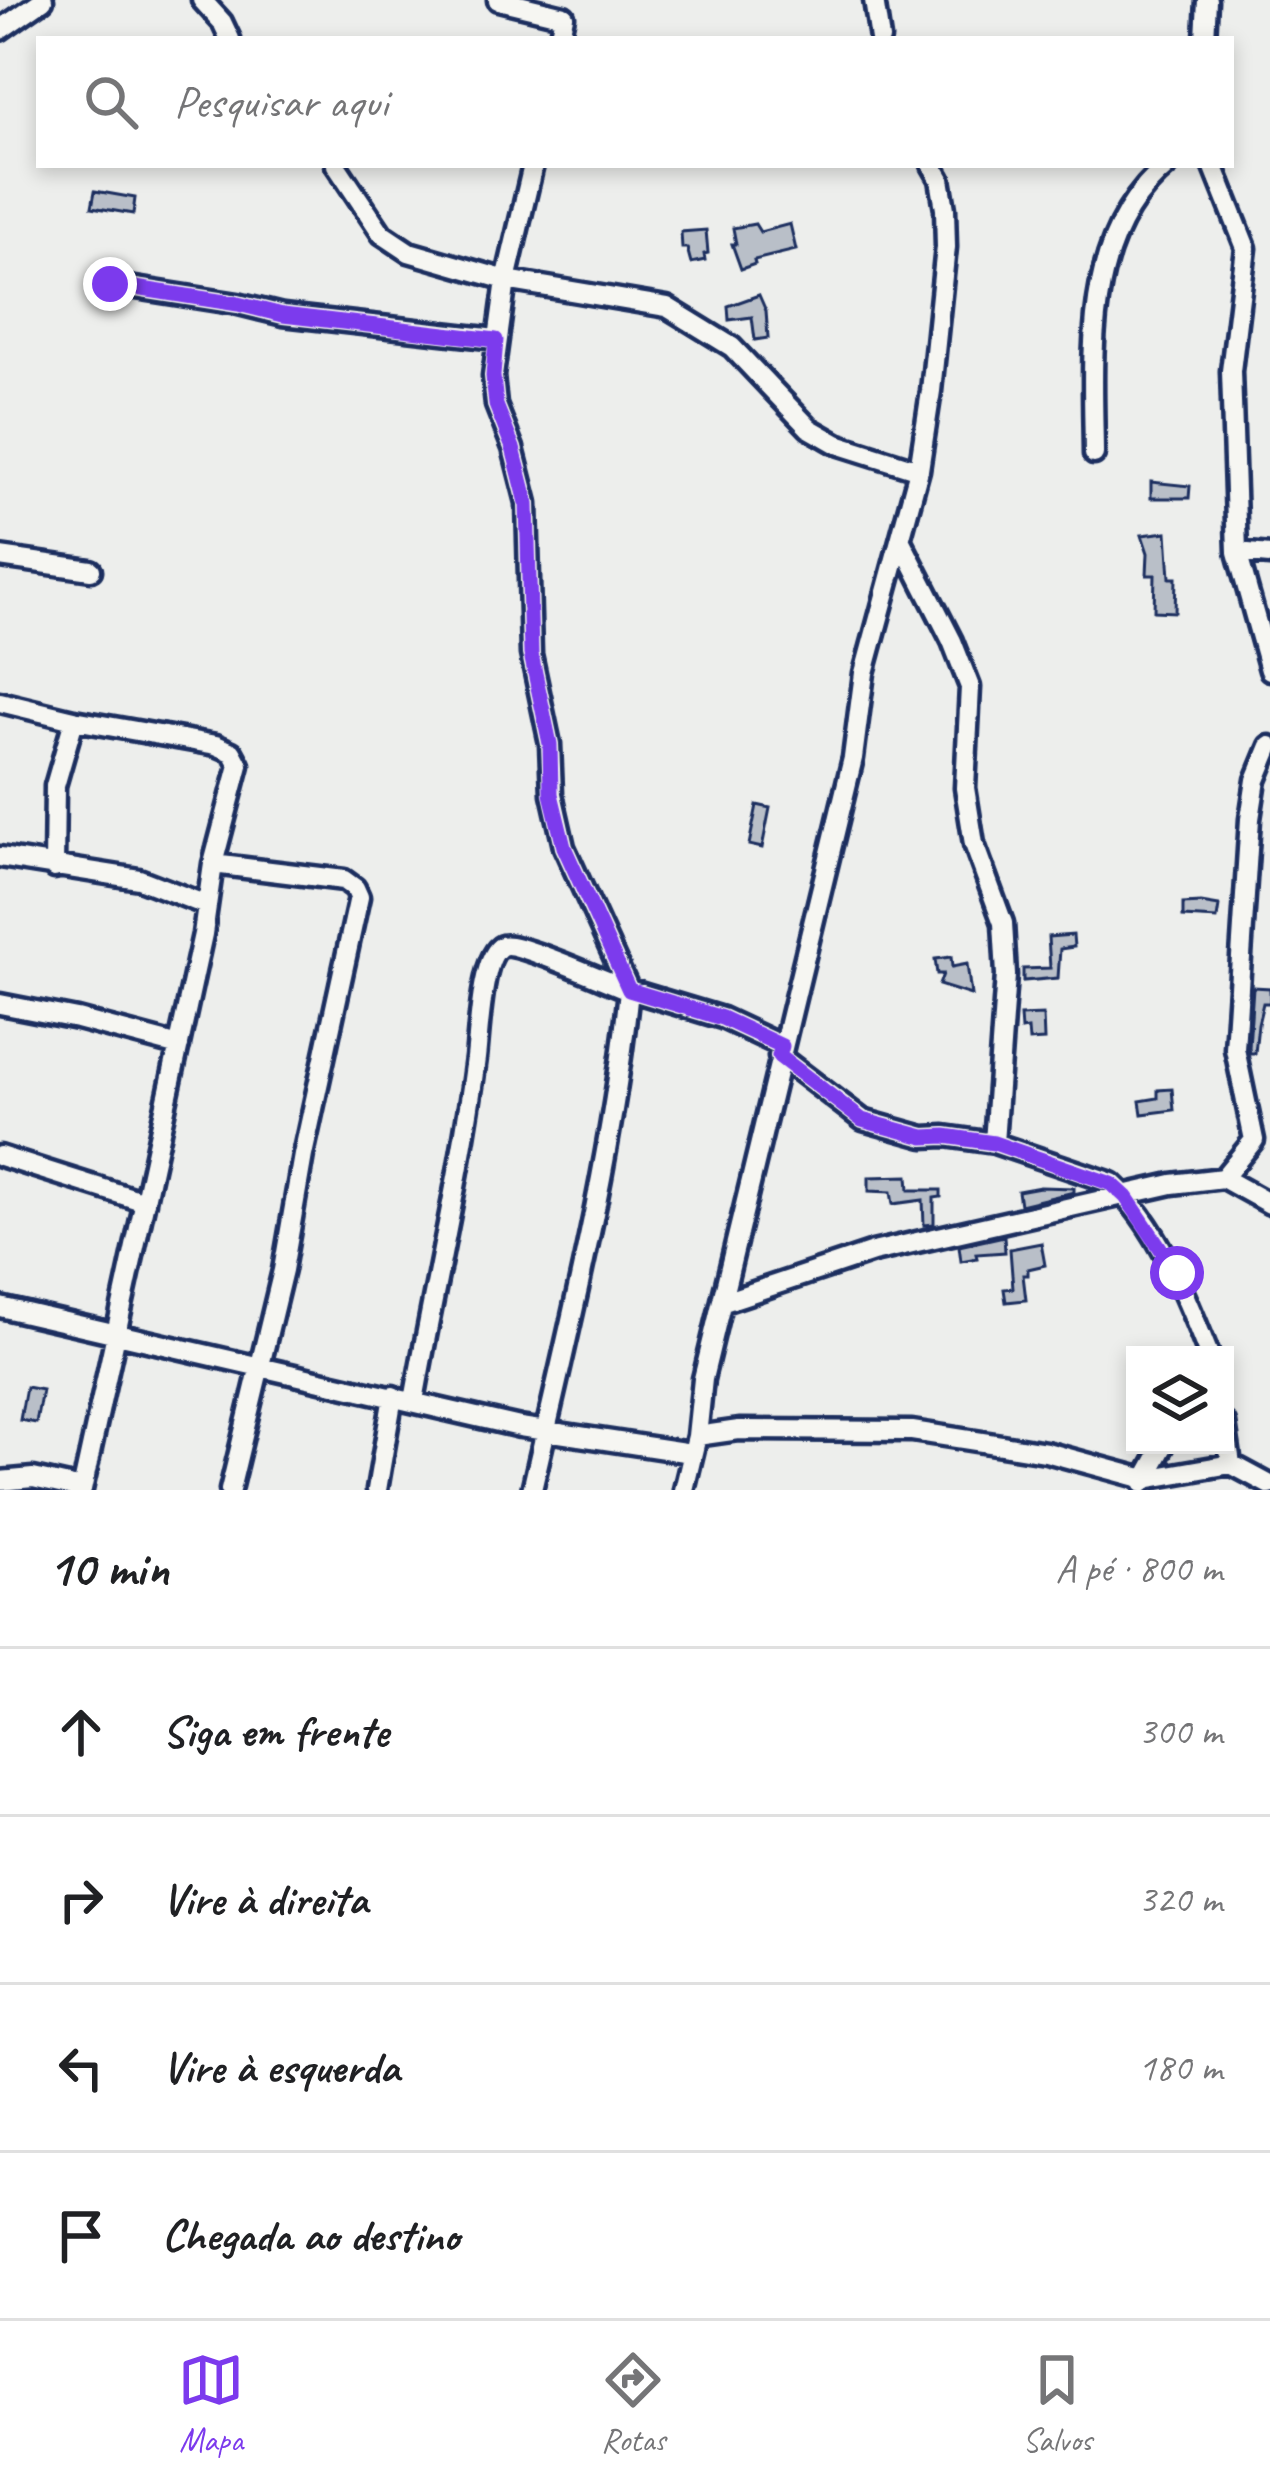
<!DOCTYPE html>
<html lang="pt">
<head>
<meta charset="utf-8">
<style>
	body { margin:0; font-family:Caveat,sans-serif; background:#f2f2f2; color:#202124 }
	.controls { position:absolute; right:36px; bottom:36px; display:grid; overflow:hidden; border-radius:0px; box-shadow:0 6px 18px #0003 }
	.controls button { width:108px; height:108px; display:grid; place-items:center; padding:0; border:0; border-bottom:3px solid #e0e0e0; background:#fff; color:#202124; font:60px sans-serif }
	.stop { position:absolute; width:36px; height:36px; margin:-27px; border:9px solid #7c3aed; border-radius:50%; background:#fff }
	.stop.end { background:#7c3aed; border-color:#fff; box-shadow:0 3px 12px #0008 }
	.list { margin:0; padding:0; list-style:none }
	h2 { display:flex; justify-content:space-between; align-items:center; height:156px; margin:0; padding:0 48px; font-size:51px }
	h2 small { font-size:39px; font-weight:400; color:#757577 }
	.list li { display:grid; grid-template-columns:78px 1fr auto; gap:36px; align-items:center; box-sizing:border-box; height:168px; padding:0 48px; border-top:3px solid #e0e0e0 }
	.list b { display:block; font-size:45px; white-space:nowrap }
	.list em { font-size:39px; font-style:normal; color:#757577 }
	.icon { flex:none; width:66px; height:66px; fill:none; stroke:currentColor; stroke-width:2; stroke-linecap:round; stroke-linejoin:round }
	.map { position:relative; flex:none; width:1270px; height:1490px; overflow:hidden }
	.search { position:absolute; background:#fff; box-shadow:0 6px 18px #0003; left:36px; right:36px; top:36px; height:132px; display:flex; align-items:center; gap:30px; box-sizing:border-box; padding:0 42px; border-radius:0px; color:#757577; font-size:45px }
	.sheet { height:828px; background:#fff }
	nav { display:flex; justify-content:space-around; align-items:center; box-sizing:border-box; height:168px; border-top:3px solid #e0e0e0; background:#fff; font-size:33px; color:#757577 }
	nav a { display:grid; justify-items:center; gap:6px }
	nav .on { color:#7c3aed }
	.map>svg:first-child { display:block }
	.building { fill:#b9bfc8; stroke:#1b2f5e; stroke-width:3 }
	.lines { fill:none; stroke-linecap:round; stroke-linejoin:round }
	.minor-casing { stroke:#1b2f5e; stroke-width:27 }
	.minor { stroke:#f6f6f2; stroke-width:18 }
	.route { stroke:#7c3aed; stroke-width:15 }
</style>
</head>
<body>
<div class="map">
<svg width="1270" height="1490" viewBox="0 0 1270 1490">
	<rect width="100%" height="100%" fill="#edeeec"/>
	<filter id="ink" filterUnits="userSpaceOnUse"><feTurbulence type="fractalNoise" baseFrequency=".00833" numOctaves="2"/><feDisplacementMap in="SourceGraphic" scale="24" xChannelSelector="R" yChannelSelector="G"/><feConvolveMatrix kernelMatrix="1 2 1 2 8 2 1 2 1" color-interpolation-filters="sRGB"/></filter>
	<g filter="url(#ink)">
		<path class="building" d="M95,191L135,198L133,214L92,207Z
			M755,224L760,232L790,224L796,250L754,260L755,264L741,269L732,244H736L733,228Z
			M706,230L708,253L704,254L705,260L691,263L687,248H682L681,232Z
			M759,295L766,311L768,338L755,340L752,317L729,320L728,306Z
			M1151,482L1190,486L1189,498H1151Z
			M1167,532L1170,578H1176L1175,612L1154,611L1155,575H1147L1148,553L1142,535Z
			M757,805L770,808L762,848L749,845Z
			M1201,903L1219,906L1217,919L1183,917V904Z
			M1073,935L1074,947L1060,949L1058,978L1023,981V969L1050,968L1048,937Z
			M951,957L952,967L967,964L971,995L939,985L943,974H937L935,959Z
			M1253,987L1270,988V1003H1263L1258,1024L1255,1053H1250L1249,1048Z
			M1043,1015L1044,1040L1029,1041L1028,1029L1021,1030L1020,1016Z
			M1172,1089L1174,1110L1142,1114L1140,1101L1158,1098V1090Z
			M908,1176L909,1190H941V1197L934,1198V1224L924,1225L923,1200L893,1204L891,1192L869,1191V1177Z
			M1040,1187L1074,1188V1192L1020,1205L1018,1191Z
			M1004,1236L1005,1252L976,1254L977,1258L961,1261L959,1246Z
			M1041,1243L1045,1265L1028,1269V1275H1023L1026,1300L1006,1302L1004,1289L1013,1288L1010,1249Z
			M26,1387L42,1390L36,1423L20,1420Z"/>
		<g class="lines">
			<defs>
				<path id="minor" d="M202,0L222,22L230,39
					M498,0L564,16L559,39
					M874,0L880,39
					M0,30L43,0
					M1205,39L1207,0
					M336,165L382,234L409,252L506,280L493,376L496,405L513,448L527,503L531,654L550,744L552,794L564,847L629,990L722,1018L782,1046
					M533,165L506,280L667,307L732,347L809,428L837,444L919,470
					M1213,165L1246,248L1231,371L1237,552L1270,670
					M110,284L238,304L283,315L496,339
					M1094,454C1093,353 1082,235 1168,165
					M901,541L952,641L970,687L965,788L974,844L1003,923L1006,975L994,1143
					M1237,552L1270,555
					M0,557L91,570
					M0,702L74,720L216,745L232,752L239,765L213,864L203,934L82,1490
					M0,857L139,879L206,905
					M213,864L344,880L355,888L359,897L303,1155L283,1270L230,1490
					M54,868L55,786L74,720
					M0,1004L77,1019L179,1046
					M779,1056L863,1120L924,1137L945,1136L994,1143L1112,1183C1159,1226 1186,1297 1209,1355
					M0,1156L145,1202
					M1223,1178L1254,1140L1235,1049L1250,819L1256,780L1270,746
					M724,1302L873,1252L1172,1184L1223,1178L1270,1204
					M0,1307L520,1427L691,1453
					M414,1401C434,1287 461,1173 476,1058C479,1035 481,956 502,946C514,940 608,982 629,990C612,1159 570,1324 532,1490
					M1225,1423L1231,1464L1270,1485
					M697,1436L739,1430L912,1431L1046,1452L1145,1479L1231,1464
					M0,1481L33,1478L82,1489
					M1143,1483L1164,1445
					M377,1490L393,1396
					M684,1490L697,1436L703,1379L853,758L864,673L919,470L931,391L946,247L945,209L940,179L932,165"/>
			</defs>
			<use href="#minor" class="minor-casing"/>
			<use href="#minor" class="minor"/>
		</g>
	</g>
	<g class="lines" filter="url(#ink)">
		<path class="route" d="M110,284L238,304L283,315L496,340L493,376L496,405L513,448L527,503L531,654L550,744L551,794L564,847L629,990L722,1018L782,1046L779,1056L862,1120L924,1137L945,1136L994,1143L1112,1184L1126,1197L1177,1273"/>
	</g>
</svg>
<div class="controls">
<button><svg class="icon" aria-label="layers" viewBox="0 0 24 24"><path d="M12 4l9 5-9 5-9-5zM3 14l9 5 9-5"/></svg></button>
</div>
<div class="stop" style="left:1177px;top:1273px"></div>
<div class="stop end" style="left:110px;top:284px"></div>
<div class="search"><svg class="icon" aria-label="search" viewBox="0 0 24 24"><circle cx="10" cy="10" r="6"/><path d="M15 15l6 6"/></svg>Pesquisar aqui</div>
</div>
<section class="sheet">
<h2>10 min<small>A pé · 800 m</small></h2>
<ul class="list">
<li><svg class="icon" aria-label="ahead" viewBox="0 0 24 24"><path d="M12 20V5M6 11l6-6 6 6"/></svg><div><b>Siga em frente</b></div><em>300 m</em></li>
<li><svg class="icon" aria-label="right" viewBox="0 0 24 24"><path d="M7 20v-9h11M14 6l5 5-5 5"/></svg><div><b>Vire à direita</b></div><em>320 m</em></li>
<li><svg class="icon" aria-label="left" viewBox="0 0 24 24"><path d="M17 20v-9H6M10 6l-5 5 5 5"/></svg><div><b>Vire à esquerda</b></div><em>180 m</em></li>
<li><svg class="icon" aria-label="arrive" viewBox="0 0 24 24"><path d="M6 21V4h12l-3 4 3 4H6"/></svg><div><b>Chegada ao destino</b></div></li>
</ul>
</section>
<nav>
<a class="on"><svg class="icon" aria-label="map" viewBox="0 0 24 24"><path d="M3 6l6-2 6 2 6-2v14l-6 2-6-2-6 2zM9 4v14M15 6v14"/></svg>Mapa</a>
<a><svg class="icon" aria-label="directions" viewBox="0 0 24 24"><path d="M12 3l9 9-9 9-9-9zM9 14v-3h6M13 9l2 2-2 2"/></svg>Rotas</a>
<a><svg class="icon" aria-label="saved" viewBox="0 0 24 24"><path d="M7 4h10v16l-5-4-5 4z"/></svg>Salvos</a>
</nav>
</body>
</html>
